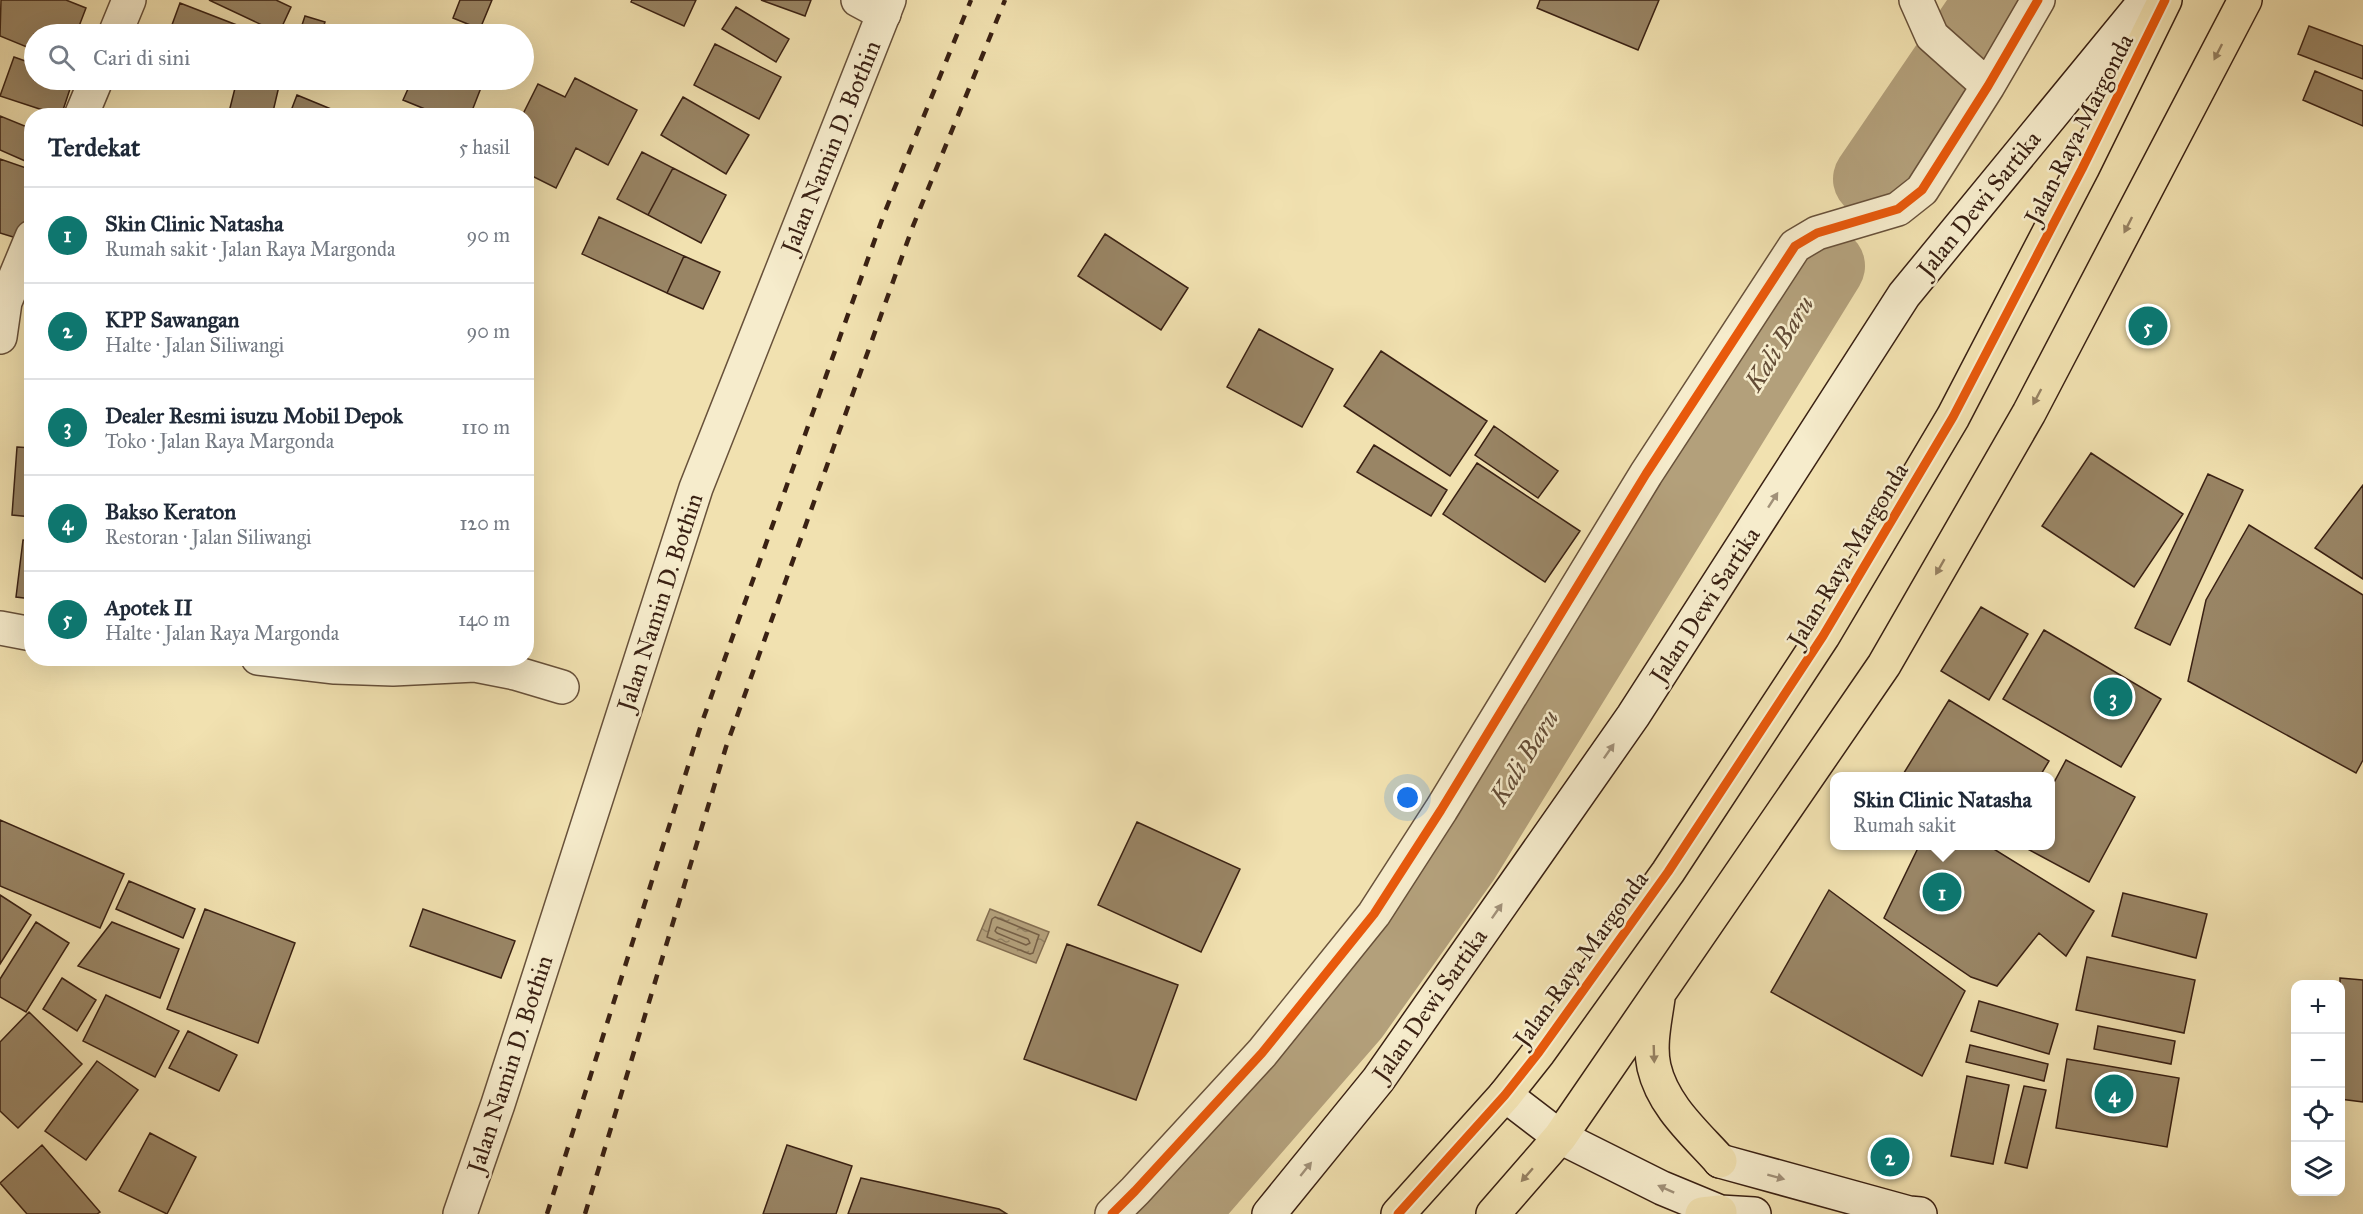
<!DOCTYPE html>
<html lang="id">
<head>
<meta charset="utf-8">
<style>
	body { margin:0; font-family:"IM FELL Great Primer",serif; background:#f6f6f7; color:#1f2937 }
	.controls { position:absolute; right:18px; bottom:18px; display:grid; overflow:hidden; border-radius:12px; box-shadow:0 6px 24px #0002 }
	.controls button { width:54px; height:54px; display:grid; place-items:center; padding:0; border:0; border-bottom:2px solid #e0e1e3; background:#fff; color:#1f2937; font:30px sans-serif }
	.you { position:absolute; left:1408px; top:798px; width:21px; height:21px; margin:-15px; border:4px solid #fff; border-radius:50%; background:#1a73e8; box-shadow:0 0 0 9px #1a73e833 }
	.badge { display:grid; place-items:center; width:39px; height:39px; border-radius:50%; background:#0f766e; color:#fff; font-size:20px; font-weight:700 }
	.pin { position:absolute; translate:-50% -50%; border:3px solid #fff; box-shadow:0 2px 6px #0006 }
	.popup { position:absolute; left:1830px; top:772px; width:225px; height:78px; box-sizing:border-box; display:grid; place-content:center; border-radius:12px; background:#fff; filter:drop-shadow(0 2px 4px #0005); font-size:20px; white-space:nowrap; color:#747a83 }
	.popup b { font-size:22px; color:#1f2937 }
	.popup::after { content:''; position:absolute; left:50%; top:100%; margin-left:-12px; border:12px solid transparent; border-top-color:#fff }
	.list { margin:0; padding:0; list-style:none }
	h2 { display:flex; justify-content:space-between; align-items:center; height:78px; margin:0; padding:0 24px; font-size:26px }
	h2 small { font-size:20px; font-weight:400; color:#747a83 }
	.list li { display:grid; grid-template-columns:39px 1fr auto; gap:18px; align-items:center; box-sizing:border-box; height:96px; padding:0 24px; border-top:2px solid #e0e1e3 }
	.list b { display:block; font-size:22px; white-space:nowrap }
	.list p { margin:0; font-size:20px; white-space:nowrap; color:#747a83 }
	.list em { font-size:20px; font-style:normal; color:#747a83 }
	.icon { flex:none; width:33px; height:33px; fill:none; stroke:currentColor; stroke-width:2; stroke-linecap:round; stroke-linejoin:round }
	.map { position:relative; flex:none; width:2363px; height:1214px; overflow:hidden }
	.search { position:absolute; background:#fff; box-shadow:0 6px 24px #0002; left:24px; top:24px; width:510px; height:66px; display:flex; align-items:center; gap:15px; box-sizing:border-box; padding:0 21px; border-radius:33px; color:#747a83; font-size:22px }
	.panel { position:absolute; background:#fff; box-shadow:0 6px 24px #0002; left:24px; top:108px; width:510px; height:558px; border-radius:24px }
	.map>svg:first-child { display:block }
	.water { fill:url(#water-ripples); stroke:#836d51; stroke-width:1.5 }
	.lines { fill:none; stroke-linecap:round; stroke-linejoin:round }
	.shore { stroke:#766047; stroke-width:1.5 }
	.river { stroke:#b3a07b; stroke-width:76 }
	.building { fill:#998565; stroke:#3a2113; stroke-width:1.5 }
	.minor-casing { stroke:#68513a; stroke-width:36 }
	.tertiary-casing { stroke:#68513a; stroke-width:36 }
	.secondary-casing { stroke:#3a2113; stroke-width:36 }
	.primary-casing { stroke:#3a2113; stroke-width:36 }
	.minor { stroke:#f6eccc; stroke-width:33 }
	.tertiary { stroke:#f6eccc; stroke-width:33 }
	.secondary { stroke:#f6eccc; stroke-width:33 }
	.primary { stroke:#f1e1b0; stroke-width:33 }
	.rail { stroke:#3a2113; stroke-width:4.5; stroke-dasharray:10 10; stroke-linecap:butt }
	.cycleway-casing { stroke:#f6eccc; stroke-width:13 }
	.cycleway { stroke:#e8590c; stroke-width:9 }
	.oneway { fill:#968162 }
	.oneway2 { fill:#a19179 }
	.labels { text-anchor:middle; stroke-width:5; stroke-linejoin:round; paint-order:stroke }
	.street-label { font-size:24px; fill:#3a2113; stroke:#f6eccc }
	.water-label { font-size:26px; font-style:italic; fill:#644d37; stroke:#f6eccc }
</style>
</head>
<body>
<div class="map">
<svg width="2363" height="1214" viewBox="0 0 2363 1214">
	<defs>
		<pattern id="water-ripples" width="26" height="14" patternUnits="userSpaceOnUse" patternTransform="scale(1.5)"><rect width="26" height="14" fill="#b3a07b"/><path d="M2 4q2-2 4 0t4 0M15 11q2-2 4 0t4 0" fill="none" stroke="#938264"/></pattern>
	</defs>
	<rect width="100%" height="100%" fill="#f1e1b0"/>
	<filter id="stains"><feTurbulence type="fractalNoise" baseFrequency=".00333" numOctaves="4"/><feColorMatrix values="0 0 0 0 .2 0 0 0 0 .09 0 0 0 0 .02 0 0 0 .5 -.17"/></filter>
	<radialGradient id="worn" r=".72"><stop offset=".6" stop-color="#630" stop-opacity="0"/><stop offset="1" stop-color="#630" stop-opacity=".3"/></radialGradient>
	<path class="water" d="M990,909L1049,932L1036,963L977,940Z"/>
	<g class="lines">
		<path class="shore" d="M995,917L1039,935L1033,953L1030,954L987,937L992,919Z
			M997,927L1028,939L1030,943L1026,945L997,933L995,931Z"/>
		<path class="river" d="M1871,179L1993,0
			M1175,1214L1193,1197L1352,1014L1462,859L1827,266"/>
	</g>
	<path class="building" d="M1,0H66L86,8L76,34H34V50L0,36Z
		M209,0H276L291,7L279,33Z
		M460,0H492L480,29L453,18Z
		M632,0H696L684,26L631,2Z
		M761,0H811L805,16Z
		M1540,0H1659L1638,50L1537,8Z
		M180,3L242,27L239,34H174L169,33Z
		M736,7L789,39L776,62L722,29Z
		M305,16L325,22L321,34H299Z
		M2309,26L2363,46V79L2298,54Z
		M242,27L262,34H239Z
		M715,44L781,77L759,119L694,85Z
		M14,57L34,64V80H73L61,116L0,96Z
		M2315,71L2363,91V126L2303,100Z
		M575,78L637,110L608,165L576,148L556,188L526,173V116H522L538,84L565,97Z
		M237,80H251L279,86L272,116H228Z
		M412,80H484L470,116H442L403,100Z
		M297,95L348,116H289Z
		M683,97L749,135L726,174L661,135Z
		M0,116L32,129V164L0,150Z
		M642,152L673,168L648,215L617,199Z
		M0,159L32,170V216L23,240L0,233Z
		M673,168L726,195L701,243L648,215Z
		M599,217L684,256L667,293L582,254Z
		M1105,234L1188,288L1161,330L1078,276Z
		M684,256L720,272L703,309L667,293Z
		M1259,329L1333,369L1302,427L1227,387Z
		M1381,351L1487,421L1450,476L1344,406Z
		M1494,426L1558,471L1538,498L1475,455Z
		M1374,445L1447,490L1431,516L1357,472Z
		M17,447L32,448V517L12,515Z
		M2091,453L2183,514L2134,587L2042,526Z
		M1477,463L1580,531L1545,582L1443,514Z
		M2208,474L2243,490L2170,645L2135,628Z
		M2363,485V579L2315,548Z
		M2249,525L2363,595V760L2356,773L2188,681L2206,600Z
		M23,540L32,541V599L16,597Z
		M1981,607L2028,634L1989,700L1941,671Z
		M2044,630L2161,699L2121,767L2003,699Z
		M1949,700L2049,761L2040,776H1902Z
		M2066,760L2135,797L2089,882L2022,846H2050V790Z
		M0,820L124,874L100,928L0,886Z
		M1137,822L1240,869L1201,952L1098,905Z
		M1919,846H1989L2094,911L2066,956L2039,933L1997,986L1971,977L1884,918Z
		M129,881L195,909L183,938L116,909Z
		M1829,890L1965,991L1922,1076L1771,992Z
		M2123,893L2207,914L2196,958L2112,936Z
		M0,895L31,915L0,964Z
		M205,909L295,943L258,1043L167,1009Z
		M423,909L515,941L501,978L410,946Z
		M36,922L69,943L26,1012L0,997V979Z
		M112,922L179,949L160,998L78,966Z
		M1067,944L1178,985L1136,1100L1024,1059Z
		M2087,957L2195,980L2184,1033L2076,1010Z
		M62,978L96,1000L77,1031L43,1009Z
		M2340,978L2363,980V1102L2340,1099Z
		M106,995L179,1031L155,1077L83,1041Z
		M1979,1001L2058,1024L2049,1054L1971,1031Z
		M29,1012L82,1064L18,1128L0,1111V1042Z
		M2098,1026L2175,1041L2171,1064L2094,1049Z
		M188,1031L237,1055L219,1091L169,1068Z
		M1970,1045L2048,1064L2044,1081L1966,1062Z
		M2067,1059L2179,1078L2167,1147L2056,1128Z
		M97,1061L138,1090L86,1160L45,1131Z
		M1967,1076L2009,1085L1993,1164L1951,1156Z
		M2024,1086L2046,1090L2027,1168L2005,1163Z
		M150,1133L196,1157L167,1214L119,1191Z
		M42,1145L100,1212L97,1214H27L0,1183Z
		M787,1145L852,1166L836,1214H763Z
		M861,1178L999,1209L1007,1214H848Z"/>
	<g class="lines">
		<defs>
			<path id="minor" d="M858,0L884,14
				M1916,0L1932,36L1988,86
				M115,34L129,0
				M81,116L96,80
				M0,337L5,302L32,237
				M0,628L32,634
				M258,658L335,667L393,669L475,665L515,673L562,687
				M1112,1214L1135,1191L1262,1053L1374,914L1441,810L1646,474L1795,246L1817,233L1898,209L1922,190L1988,86L2038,0"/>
			<path id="tertiary" d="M460,1214L498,1104L696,488L889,0"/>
			<path id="secondary" d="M1505,1095L1560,1137L1662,1188L1720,1212L1754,1214
				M1720,1161L1909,1213L1920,1214
				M1269,1214L1378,1080L1633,716L1904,295L2146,0"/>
			<path id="primary" d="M1658,998C1655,1020 1649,1045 1654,1067C1663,1106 1695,1133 1720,1161
				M1398,1214L1505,1095L1539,1052L1668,872L1823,636L1953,417L2082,169L2165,0
				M1493,1214L1560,1137L1884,665L2029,413L2245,0
				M1702,1214L1720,1212"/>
		</defs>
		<use href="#minor" class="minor-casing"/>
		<use href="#tertiary" class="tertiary-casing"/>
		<use href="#secondary" class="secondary-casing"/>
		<use href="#primary" class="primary-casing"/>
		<use href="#minor" class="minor"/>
		<use href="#tertiary" class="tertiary"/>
		<use href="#secondary" class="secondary"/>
		<use href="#primary" class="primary"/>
		<path class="rail" d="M547,1214L701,725L884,214L971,0
			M585,1214L726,747L913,226L1005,0"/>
		<defs>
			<path id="cycleway" d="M1112,1214L1135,1191L1262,1053L1374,914L1441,810L1646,474L1795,246L1817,233L1898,209L1922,190L1988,86L2038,0
				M1398,1214L1505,1095L1539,1052L1668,872L1823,636L1953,417L2082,169L2165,0"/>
		</defs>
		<use href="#cycleway" class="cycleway-casing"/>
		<use href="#cycleway" class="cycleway"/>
	</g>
	<defs><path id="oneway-solid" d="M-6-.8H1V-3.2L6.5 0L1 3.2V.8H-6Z" transform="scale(1.5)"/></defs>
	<g class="oneway">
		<use href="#oneway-solid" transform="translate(2218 52) rotate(117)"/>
		<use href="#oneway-solid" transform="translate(2128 225) rotate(117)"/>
		<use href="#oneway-solid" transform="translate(2037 397) rotate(118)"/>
		<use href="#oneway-solid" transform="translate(1940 567) rotate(120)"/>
		<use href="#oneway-solid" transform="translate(1654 1054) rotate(88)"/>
		<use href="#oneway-solid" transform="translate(1527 1175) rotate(131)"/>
	</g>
	<g class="oneway2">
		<use href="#oneway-solid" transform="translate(1773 500) rotate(-57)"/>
		<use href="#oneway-solid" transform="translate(1609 751) rotate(-55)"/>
		<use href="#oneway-solid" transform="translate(1497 911) rotate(-55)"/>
		<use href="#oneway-solid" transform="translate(1306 1169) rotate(-51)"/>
		<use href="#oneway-solid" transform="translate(1776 1177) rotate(15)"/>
		<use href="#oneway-solid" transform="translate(1666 1189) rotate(-156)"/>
	</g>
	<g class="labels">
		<g class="street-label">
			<text transform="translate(2079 129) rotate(-63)" y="8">Jalan Raya Margonda</text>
			<text transform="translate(831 147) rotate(-68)" y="8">Jalan Namin D. Bothin</text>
			<text transform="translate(1979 204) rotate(-51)" y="8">Jalan Dewi Sartika</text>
			<text transform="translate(1848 555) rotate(-59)" y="8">Jalan Raya Margonda</text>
			<text transform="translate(660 602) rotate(-72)" y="8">Jalan Namin D. Bothin</text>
			<text transform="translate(1705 605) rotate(-57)" y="8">Jalan Dewi Sartika</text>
			<text transform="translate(1581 959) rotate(-54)" y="8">Jalan Raya Margonda</text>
			<text transform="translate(1430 1005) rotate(-55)" y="8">Jalan Dewi Sartika</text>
			<text transform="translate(510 1064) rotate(-72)" y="8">Jalan Namin D. Bothin</text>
		</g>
		<g class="water-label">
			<text transform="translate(1779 343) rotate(-58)" y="9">Kali Baru</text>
			<text transform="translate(1524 757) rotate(-58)" y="9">Kali Baru</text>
		</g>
	</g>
	<rect width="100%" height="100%" filter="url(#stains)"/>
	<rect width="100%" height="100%" fill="url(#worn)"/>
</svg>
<div class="controls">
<button>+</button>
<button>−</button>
<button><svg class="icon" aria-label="locate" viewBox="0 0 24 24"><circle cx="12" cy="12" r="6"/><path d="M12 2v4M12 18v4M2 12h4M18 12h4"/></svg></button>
<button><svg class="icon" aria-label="layers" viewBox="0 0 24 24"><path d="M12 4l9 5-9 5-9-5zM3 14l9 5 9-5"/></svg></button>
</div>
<div class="you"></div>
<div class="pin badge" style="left:1942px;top:892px">1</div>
<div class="popup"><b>Skin Clinic Natasha</b>Rumah sakit</div>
<div class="pin badge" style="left:1890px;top:1157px">2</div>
<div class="pin badge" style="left:2113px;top:697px">3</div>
<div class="pin badge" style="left:2114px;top:1094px">4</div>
<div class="pin badge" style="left:2148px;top:326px">5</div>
<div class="search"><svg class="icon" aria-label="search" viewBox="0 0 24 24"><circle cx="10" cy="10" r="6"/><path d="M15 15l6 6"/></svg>Cari di sini</div>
<section class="panel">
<h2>Terdekat<small>5 hasil</small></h2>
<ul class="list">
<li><span class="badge">1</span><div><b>Skin Clinic Natasha</b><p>Rumah sakit · Jalan Raya Margonda</p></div><em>90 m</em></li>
<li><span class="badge">2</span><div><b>KPP Sawangan</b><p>Halte · Jalan Siliwangi</p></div><em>90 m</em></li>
<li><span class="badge">3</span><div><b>Dealer Resmi isuzu Mobil Depok</b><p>Toko · Jalan Raya Margonda</p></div><em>110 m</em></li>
<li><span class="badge">4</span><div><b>Bakso Keraton</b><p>Restoran · Jalan Siliwangi</p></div><em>120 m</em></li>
<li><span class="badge">5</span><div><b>Apotek II</b><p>Halte · Jalan Raya Margonda</p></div><em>140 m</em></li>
</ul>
</section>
</div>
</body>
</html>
